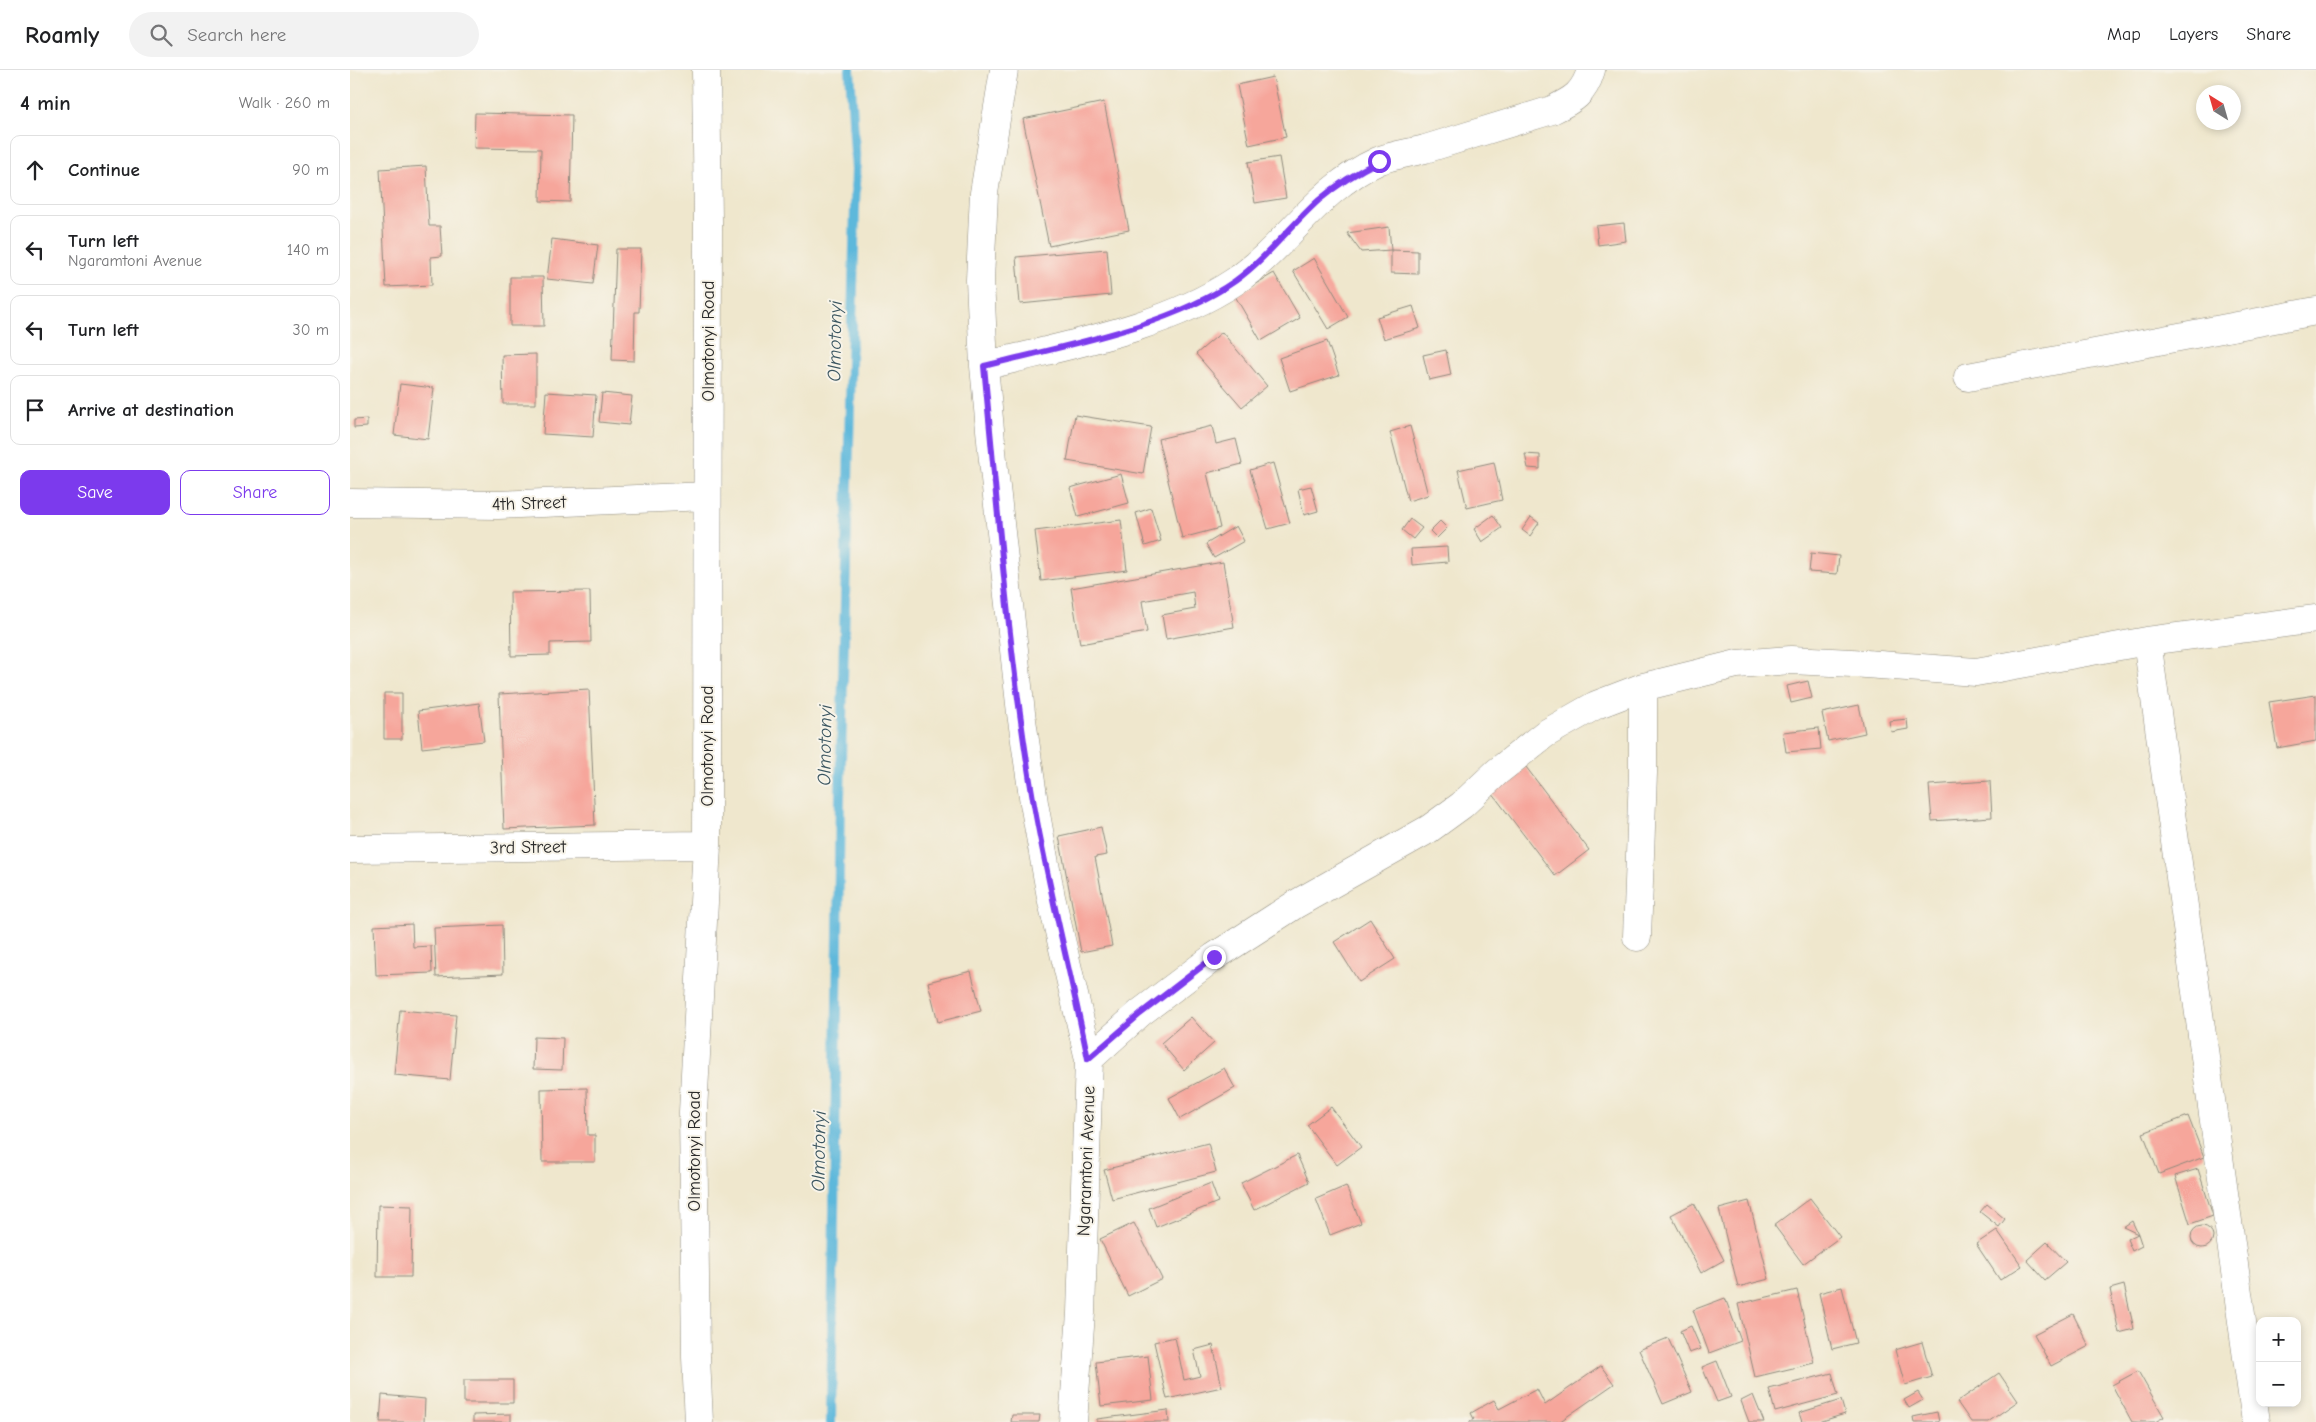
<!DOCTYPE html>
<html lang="en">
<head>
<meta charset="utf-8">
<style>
	body { margin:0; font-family:"Comic Neue",sans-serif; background:#f2f2f2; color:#202124 }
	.controls { position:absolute; right:15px; bottom:15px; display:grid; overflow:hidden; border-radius:10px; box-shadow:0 2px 8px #0003 }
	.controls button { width:45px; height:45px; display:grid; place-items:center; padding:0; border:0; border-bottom:1px solid #e0e0e0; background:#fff; color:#202124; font:25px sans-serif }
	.compass { position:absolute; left:1846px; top:15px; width:45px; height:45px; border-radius:50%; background:#fff; box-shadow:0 2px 8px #0003; rotate:323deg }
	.stop { position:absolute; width:15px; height:15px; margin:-11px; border:4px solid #7c3aed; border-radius:50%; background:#fff }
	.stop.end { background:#7c3aed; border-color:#fff; box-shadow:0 1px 5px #0008 }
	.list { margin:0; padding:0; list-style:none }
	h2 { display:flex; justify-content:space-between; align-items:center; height:65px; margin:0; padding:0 20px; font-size:21px }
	h2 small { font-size:16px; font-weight:400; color:#757577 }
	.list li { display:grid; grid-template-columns:32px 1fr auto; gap:15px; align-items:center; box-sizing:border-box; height:70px; margin:0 10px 10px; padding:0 10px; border:1px solid #e0e0e0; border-radius:10px }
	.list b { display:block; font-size:19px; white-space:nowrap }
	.list p { margin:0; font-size:16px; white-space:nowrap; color:#757577 }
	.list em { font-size:16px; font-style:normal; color:#757577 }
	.actions { display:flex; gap:10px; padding:15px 20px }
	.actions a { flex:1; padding:11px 0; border:1px solid #7c3aed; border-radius:10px; text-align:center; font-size:18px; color:#7c3aed }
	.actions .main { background:#7c3aed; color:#fff }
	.icon { flex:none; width:28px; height:28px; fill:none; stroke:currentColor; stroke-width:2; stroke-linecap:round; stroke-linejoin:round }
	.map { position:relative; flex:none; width:1966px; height:1352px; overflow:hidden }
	header { display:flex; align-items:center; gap:30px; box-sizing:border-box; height:70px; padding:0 25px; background:#fff; border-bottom:1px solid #e0e0e0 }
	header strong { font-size:24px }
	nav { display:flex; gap:28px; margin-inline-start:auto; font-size:18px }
	.search { width:350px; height:45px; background:#f2f2f2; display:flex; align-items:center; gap:12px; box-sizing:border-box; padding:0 18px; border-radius:28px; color:#757577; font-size:19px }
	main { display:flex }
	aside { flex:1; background:#fff }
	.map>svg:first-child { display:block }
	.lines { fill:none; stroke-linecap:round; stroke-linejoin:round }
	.stream { stroke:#5db8db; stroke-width:10 }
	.building { fill:#f6a69b }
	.minor-casing { stroke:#8d897c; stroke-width:29 }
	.minor { stroke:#fff; stroke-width:28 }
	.route { stroke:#7c3aed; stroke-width:6 }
	.labels { text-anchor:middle; stroke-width:4; stroke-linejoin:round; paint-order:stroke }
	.street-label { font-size:18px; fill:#2b2b2b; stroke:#f7f3e8 }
	.water-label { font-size:19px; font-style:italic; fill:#3a5560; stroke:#f7f3e8 }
</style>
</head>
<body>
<header>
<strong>Roamly</strong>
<div class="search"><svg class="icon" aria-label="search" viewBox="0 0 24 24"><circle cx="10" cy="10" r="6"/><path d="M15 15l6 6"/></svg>Search here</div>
<nav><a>Map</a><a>Layers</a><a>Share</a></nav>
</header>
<main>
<aside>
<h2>4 min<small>Walk · 260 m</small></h2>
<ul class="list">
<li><svg class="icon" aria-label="ahead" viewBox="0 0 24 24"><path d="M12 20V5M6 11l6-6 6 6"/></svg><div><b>Continue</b></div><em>90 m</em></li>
<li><svg class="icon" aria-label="left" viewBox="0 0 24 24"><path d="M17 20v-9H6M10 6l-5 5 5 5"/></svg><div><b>Turn left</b><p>Ngaramtoni Avenue</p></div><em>140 m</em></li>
<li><svg class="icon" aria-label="left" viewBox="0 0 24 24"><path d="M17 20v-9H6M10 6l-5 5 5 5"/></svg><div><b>Turn left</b></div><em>30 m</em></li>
<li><svg class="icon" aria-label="arrive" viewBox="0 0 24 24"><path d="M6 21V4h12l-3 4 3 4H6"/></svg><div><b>Arrive at destination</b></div></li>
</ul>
<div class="actions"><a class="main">Save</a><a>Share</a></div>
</aside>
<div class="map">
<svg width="1966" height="1352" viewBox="0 0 1966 1352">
	<rect width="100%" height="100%" fill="#f7f3e8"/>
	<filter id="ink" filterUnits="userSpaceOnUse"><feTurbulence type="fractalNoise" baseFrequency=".02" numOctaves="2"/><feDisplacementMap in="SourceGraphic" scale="10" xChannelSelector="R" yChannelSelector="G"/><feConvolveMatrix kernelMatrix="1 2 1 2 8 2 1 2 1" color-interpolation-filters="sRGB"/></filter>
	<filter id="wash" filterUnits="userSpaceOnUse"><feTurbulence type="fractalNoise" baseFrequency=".0096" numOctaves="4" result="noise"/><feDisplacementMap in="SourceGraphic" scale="20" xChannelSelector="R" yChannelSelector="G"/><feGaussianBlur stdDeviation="1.12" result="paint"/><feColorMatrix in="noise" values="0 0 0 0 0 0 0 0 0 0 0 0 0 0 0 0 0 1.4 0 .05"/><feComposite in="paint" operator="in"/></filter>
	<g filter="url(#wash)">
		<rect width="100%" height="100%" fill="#efe7cd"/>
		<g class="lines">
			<path class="stream" d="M481,1352L490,727L506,99L500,0"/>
		</g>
		<g id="blocks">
			<path class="building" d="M923,7L936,67L899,75L887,15Z
				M754,32L779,160L699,176L673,49Z
				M125,43L222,45L220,132L190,131L191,79L124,78Z
				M929,87L936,128L905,133L898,92Z
				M76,96L79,156H90L92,186L81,187L82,215L36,217L30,99Z
				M1274,153L1276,171L1248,175L1246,156Z
				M1039,157L1041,180L1011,182L997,163Z
				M202,169L248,175L243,214L197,209Z
				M266,179H291L289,242H285L284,291L262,290Z
				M757,179L761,225L670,234L666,187Z
				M1041,180L1068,181V204L1041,203Z
				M964,188L998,247L978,259L943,201Z
				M924,203L950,248L911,271L885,226Z
				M160,207H193L194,256H160Z
				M1063,236L1070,258L1034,269L1027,247Z
				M872,262L917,316L892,337L846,284Z
				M977,271L989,305L940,321L929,288Z
				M1096,280L1101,305L1079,310L1073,285Z
				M186,284V334H153L152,285Z
				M50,314L84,318L78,369L44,365Z
				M196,322L246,325L243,367L193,364Z
				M252,323L282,326L279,355L249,352Z
				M725,345L801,357L793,404L717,391Z
				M17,349V357L4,358V350Z
				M862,356L866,374L886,369L892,394L857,403L870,458L832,468L808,369Z
				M1060,356L1078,425L1058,431L1040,362Z
				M1175,384L1190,385V399L1178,398Z
				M1144,392L1152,430L1117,438L1108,400Z
				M923,393L940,453L918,459L900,400Z
				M771,404L779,433L728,447L720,418Z
				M961,416L968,441L954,445L948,419Z
				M801,438L811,471L795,476L786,443Z
				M1143,445L1152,458L1132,472L1124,459Z
				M1181,447L1189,453L1180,466L1172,460Z
				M1060,449L1072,458L1063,469L1052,460Z
				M771,450L777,500L691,511L685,461Z
				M1090,451L1097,458L1087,468L1080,461Z
				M886,456L894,471L864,488L856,474Z
				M1097,477L1098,492L1062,495L1061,479Z
				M1461,483L1489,486L1487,504L1459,502Z
				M873,492L884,557L816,569L812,545L845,539L843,522L792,531L797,562L730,574L721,518Z
				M240,521L241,572L200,573V585L161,586L160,522Z
				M1458,611L1462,628L1441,633L1437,616Z
				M239,619L245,755L154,759L149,624Z
				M34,623H52V669H34Z
				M1966,625V671L1927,678L1919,632Z
				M129,633L134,671L72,678L68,641Z
				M1509,635L1515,663L1478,671L1472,643Z
				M1557,649L1558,659L1541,662L1539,651Z
				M1469,658L1471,679L1436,682L1433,662Z
				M1176,697L1239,780L1205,806L1142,723Z
				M1640,711L1642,747L1582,751L1579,715Z
				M751,757L757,785L745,787L762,876L731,882L709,766Z
				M1020,849L1045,889L1009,912L984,872Z
				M62,854L63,877L81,876L82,903L26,905L24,856Z
				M152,855L153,904L86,907L84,858Z
				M621,901L631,941L588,952L578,912Z
				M50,940L106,945L100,1010L44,1005Z
				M841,947L864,973L834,1000L811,973Z
				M184,967L213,968L212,1000L183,999Z
				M874,998L885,1018L830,1049L819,1028Z
				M237,1018L238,1065H245V1092H192L191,1019Z
				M981,1037L1011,1077L987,1095L957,1055Z
				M1838,1046L1854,1087L1809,1104L1793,1063Z
				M858,1073L866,1102L762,1129L754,1100Z
				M947,1085L959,1112L904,1140L891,1113Z
				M1848,1099L1863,1146L1840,1154L1825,1106Z
				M861,1113L868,1132L806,1157L799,1138Z
				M996,1116L1011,1153L980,1165L966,1129Z
				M1460,1128L1490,1167L1453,1194L1424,1155Z
				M1399,1131L1419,1209L1388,1217L1369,1139Z
				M1344,1133L1374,1190L1351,1203L1321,1145Z
				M1637,1134L1655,1149L1649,1157L1630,1142Z
				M28,1135L62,1136L61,1207H27Z
				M1782,1151L1788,1164L1773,1157Z
				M784,1153L812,1209L778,1226L750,1169Z
				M1841 1167a11 11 0 1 1 22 0a11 11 0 1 1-22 0Z
				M1647,1160L1672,1196L1650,1210L1626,1174Z
				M1788,1164L1792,1176L1782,1181L1777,1169Z
				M1697,1172L1716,1192L1695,1210L1677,1190Z
				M1774,1215L1784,1259L1769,1263L1760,1219Z
				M1492,1217L1506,1273L1482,1279L1469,1223Z
				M1447,1220L1464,1293L1405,1307L1388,1234Z
				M1375,1228L1391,1271L1359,1283L1343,1240Z
				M1723,1244L1739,1276L1701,1296L1684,1264Z
				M1341,1256L1351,1279L1339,1283L1330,1261Z
				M825,1267L834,1310L850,1306L844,1280L863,1275L872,1317L817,1329L804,1272Z
				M1318,1268L1342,1322L1313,1334L1289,1280Z
				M1572,1272L1582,1307L1555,1315L1545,1280Z
				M798,1286L803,1330L751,1336L746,1292Z
				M1367,1291L1381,1327L1367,1332L1352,1297Z
				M1251,1296L1264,1314L1209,1352H1119L1124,1349L1121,1343L1144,1330L1149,1339L1187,1319L1195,1335Z
				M1788,1301L1814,1347L1805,1352H1782L1762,1315Z
				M1482,1303L1488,1325L1425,1342L1419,1319Z
				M1649,1303L1668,1331L1638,1352H1621L1607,1332Z
				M114,1310H163V1333H114Z
				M1568,1322L1573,1330L1559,1338L1554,1330Z
				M32,1325L75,1329L74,1352H30Z
				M1403,1325L1414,1352H1399L1391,1331Z
				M1491,1330L1495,1344L1469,1352H1452L1449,1343Z
				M818,1340L819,1352H747V1349Z
				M1587,1342L1589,1352H1564L1563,1347Z
				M161,1344V1352H123V1345Z
				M662,1345H690L689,1352H661Z"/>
		</g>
	</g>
	<g filter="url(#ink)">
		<use href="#blocks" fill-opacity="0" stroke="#8d897c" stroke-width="1"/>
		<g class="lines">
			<defs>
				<path id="minor" d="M654,0L634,123L630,210L634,296L642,381L671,643L684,733L701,827L739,989L731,1243L723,1352
					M634,296C716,275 813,259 884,212C938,176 966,119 1028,91C1042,85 1060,83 1075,79C1118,66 1160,53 1202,40C1223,30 1234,24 1241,0
					M1618,307L1966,241
					M0,433L148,435L357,426
					M1797,571L1906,1352
					M0,779L357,775
					M1287,867L1293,703V617
					M739,989L790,943L864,887L946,834L1079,759L1112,735L1147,702L1195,664L1246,635L1293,617L1387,594L1441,590L1502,593L1626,602L1797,571L1966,549
					M349,1352L346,1287L343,1042L357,775L358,151L356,0"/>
			</defs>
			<use href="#minor" class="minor-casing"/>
			<use href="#minor" class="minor"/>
		</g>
	</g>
	<g class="lines" filter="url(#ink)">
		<path class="route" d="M864,887L790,944L738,989C721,904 699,820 684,735C659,590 648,442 634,296C712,276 819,257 885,211C917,188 940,156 969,130C988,114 1007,102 1029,91"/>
	</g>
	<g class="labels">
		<g class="street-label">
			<text transform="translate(358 271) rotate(-90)" y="6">Olmotonyi Road</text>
			<text transform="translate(179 433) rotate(-2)" y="6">4th Street</text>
			<text transform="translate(357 676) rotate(-90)" y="6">Olmotonyi Road</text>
			<text transform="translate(178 777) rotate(-1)" y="6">3rd Street</text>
			<text transform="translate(344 1081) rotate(-90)" y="6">Olmotonyi Road</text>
			<text transform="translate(736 1091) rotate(-88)" y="6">Ngaramtoni Avenue</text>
		</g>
		<g class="water-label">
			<text transform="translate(484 271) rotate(-89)" y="7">Olmotonyi</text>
			<text transform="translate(474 675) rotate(-89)" y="7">Olmotonyi</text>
			<text transform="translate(468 1081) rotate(-89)" y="7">Olmotonyi</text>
		</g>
	</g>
</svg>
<div class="controls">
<button>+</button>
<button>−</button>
</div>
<svg class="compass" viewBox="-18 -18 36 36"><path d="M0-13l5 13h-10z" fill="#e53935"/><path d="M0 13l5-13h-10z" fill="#757577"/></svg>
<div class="stop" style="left:1029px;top:91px"></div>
<div class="stop end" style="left:864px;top:887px"></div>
</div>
</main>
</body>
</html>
